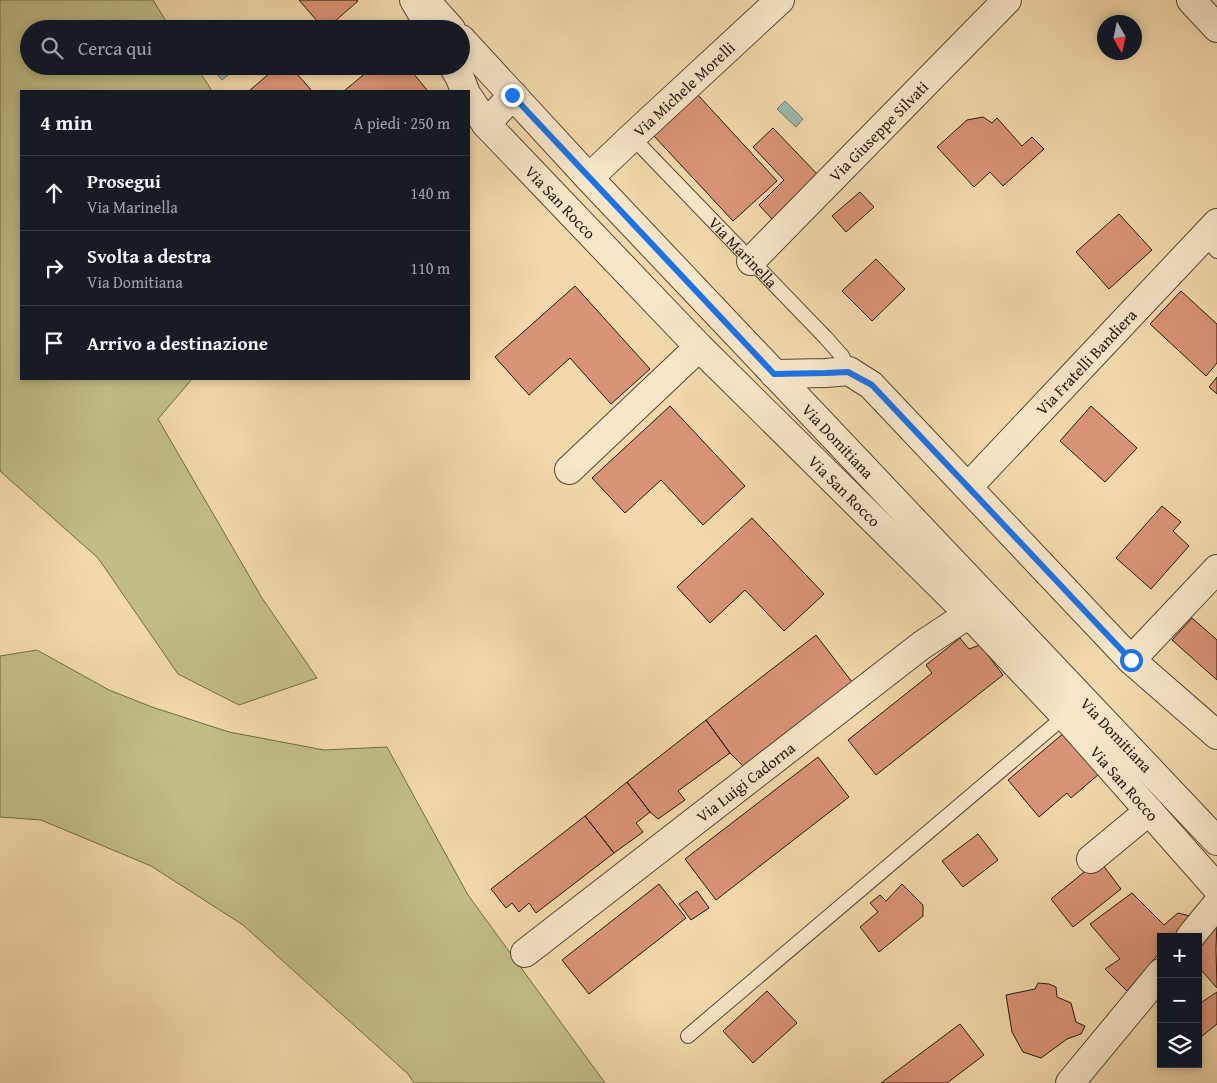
<!DOCTYPE html>
<html lang="it">
<head>
<meta charset="utf-8">
<style>
	body { margin:0; font-family:"Gentium Book Plus",serif; background:#242831; color:#f1f3f6 }
	.controls { position:absolute; right:15px; bottom:15px; display:grid; overflow:hidden; border-radius:0px; box-shadow:0 2px 8px #0003 }
	.controls button { width:45px; height:45px; display:grid; place-items:center; padding:0; border:0; border-bottom:1px solid #363941; background:#171b24; color:#f1f3f6; font:25px sans-serif }
	.compass { position:absolute; left:1097px; top:15px; width:45px; height:45px; border-radius:50%; background:#171b24; box-shadow:0 2px 8px #0003; rotate:171deg }
	.stop { position:absolute; width:15px; height:15px; margin:-11px; border:4px solid #1a73e8; border-radius:50%; background:#fff }
	.stop.end { background:#1a73e8; border-color:#fff; box-shadow:0 1px 5px #0008 }
	.list { margin:0; padding:0; list-style:none }
	h2 { display:flex; justify-content:space-between; align-items:center; height:65px; margin:0; padding:0 20px; font-size:21px }
	h2 small { font-size:16px; font-weight:400; color:#9ea1a6 }
	.list li { display:grid; grid-template-columns:32px 1fr auto; gap:15px; align-items:center; box-sizing:border-box; height:75px; padding:0 20px; border-top:1px solid #363941 }
	.list b { display:block; font-size:19px; white-space:nowrap }
	.list p { margin:0; font-size:16px; white-space:nowrap; color:#9ea1a6 }
	.list em { font-size:16px; font-style:normal; color:#9ea1a6 }
	.icon { flex:none; width:28px; height:28px; fill:none; stroke:currentColor; stroke-width:2; stroke-linecap:round; stroke-linejoin:round }
	.map { position:relative; flex:none; width:1217px; height:1083px; overflow:hidden }
	.search { position:absolute; background:#171b24; box-shadow:0 2px 8px #0003; left:20px; top:20px; width:450px; height:55px; display:flex; align-items:center; gap:12px; box-sizing:border-box; padding:0 18px; border-radius:28px; color:#9ea1a6; font-size:19px }
	.panel { position:absolute; background:#171b24; box-shadow:0 2px 8px #0003; left:20px; top:90px; width:450px; height:290px; border-radius:0px }
	.map>svg:first-child { display:block }
	.green { fill:#c0bd85; stroke:#726a4a }
	.water { fill:#9cb9b0; stroke:#6c7870 }
	.building { fill:#d99376; stroke:#251710 }
	.lines { fill:none; stroke-linecap:round; stroke-linejoin:round }
	.service-casing { stroke:#584736; stroke-width:16 }
	.minor-casing { stroke:#584736; stroke-width:30 }
	.tertiary-casing { stroke:#584736; stroke-width:30 }
	.service { stroke:#f7e6c8; stroke-width:14 }
	.minor { stroke:#f7e6c8; stroke-width:28 }
	.tertiary { stroke:#f7e6c8; stroke-width:28 }
	.route { stroke:#1a73e8; stroke-width:6 }
	.labels { text-anchor:middle; stroke-width:4.5; stroke-linejoin:round; paint-order:stroke }
	.street-label { font-size:16px; fill:#251710; stroke:#f7e6c8 }
</style>
</head>
<body>
<div class="map">
<svg width="1217" height="1083" viewBox="0 0 1217 1083">
	<rect width="100%" height="100%" fill="#f2d8aa"/>
	<filter id="stains"><feTurbulence type="fractalNoise" baseFrequency=".004" numOctaves="4"/><feColorMatrix values="0 0 0 0 .2 0 0 0 0 .09 0 0 0 0 .02 0 0 0 .5 -.17"/></filter>
	<radialGradient id="worn" r=".72"><stop offset=".6" stop-color="#630" stop-opacity="0"/><stop offset="1" stop-color="#630" stop-opacity=".3"/></radialGradient>
	<path class="green" d="M0,0H153L171,29H29V66H196L212,91H21V379H192L158,419L262,598L317,678L239,705L178,674L98,558L0,471Z
		M37,650L109,690L152,707L229,732L324,750L387,747L468,895L605,1083H414L408,1074L243,925L151,866L41,820L0,817V656Z"/>
	<path class="water" d="M210,66H239L222,80Z
		M785,101L803,119L796,127L777,109Z"/>
	<path class="building" d="M299,0H356L358,1L326,29H324Z
		M278,66H290L312,91H249Z
		M374,66H407L428,91H344Z
		M698,95L777,181L733,221L654,136Z
		M983,117L992,123L997,118L1022,146L1032,137L1044,149L1003,186L990,172L974,187L937,147L967,120Z
		M773,128L819,176L773,220L759,205L784,180L753,147Z
		M860,192L874,207L846,232L832,216Z
		M1119,214L1152,250L1109,289L1076,252Z
		M876,259L905,289L872,321L842,291Z
		M575,286L650,369L611,404L570,358L529,395L495,357Z
		M1181,291L1217,324V363L1206,376L1150,324Z
		M1217,377V394L1209,387Z
		M670,406L745,486L703,525L661,480L625,513L592,478Z
		M1091,406L1137,448L1105,482L1060,441Z
		M1162,506L1181,522L1173,531L1189,546L1151,589L1116,558Z
		M752,518L824,594L784,631L745,590L710,623L677,587Z
		M1192,618L1217,640V680L1172,640Z
		M816,635L852,682L743,766L730,753L706,720Z
		M960,638L969,649L980,645L1003,675L876,775L848,740L932,673L926,665Z
		M706,720L730,753L678,791L685,800L658,819L650,812L627,782Z
		M1064,733L1099,774L1071,798L1067,793L1039,817L1008,780Z
		M818,757L849,797L716,900L685,859Z
		M627,782L650,812L636,823L643,832L614,853L585,816Z
		M585,816L614,853L536,913L529,903L519,912L512,903L506,908L491,889Z
		M978,834L998,860L963,887L942,861Z
		M1099,860L1121,889L1073,927L1051,899Z
		M659,884L686,918L589,994L562,960Z
		M902,884L923,905V916L879,952L860,927L878,912L870,903L880,895L886,901Z
		M697,891L709,908L691,920L679,904Z
		M1132,893L1164,925L1178,913L1190,916L1173,937H1161V951L1127,991L1105,969L1120,959L1090,924Z
		M1217,920L1216,949L1217,988L1202,971L1198,975V944Z
		M1038,983L1049,984L1056,987L1057,997L1071,1003L1076,1022L1085,1026L1081,1034L1067,1039L1041,1058L1023,1052L1012,1032L1006,995L1035,989Z
		M767,991L797,1023L753,1063L723,1031Z
		M1217,992V1024L1201,1037L1198,1035V1002L1199,1004Z
		M960,1024L984,1055L947,1083H881Z"/>
	<g class="lines">
		<defs>
			<g id="service">
				<path id="s1" d="M632,137L826,338L842,356L849,371"/>
				<path d="M1204,236L1217,251"/>
				<path d="M688,1036L1065,716"/>
			</g>
			<g id="minor">
				<path d="M414,0L431,29"/>
				<path d="M1191,0L1217,28"/>
				<path d="M453,66L460,78L465,91"/>
				<path id="s2" d="M469,98L486,124L699,347L969,614L1065,716L1217,888"/>
				<path d="M486,124L513,95"/>
				<path id="s3" d="M589,178L632,137L780,0"/>
				<path id="s4" d="M751,261L1007,0"/>
				<path d="M774,374L826,373L849,371L871,385L1131,660L1217,735"/>
				<path d="M569,470L699,347"/>
				<path id="s5" d="M968,487L1217,223"/>
				<path d="M1131,660L1217,569"/>
				<path d="M1091,859L1149,811"/>
				<path d="M1190,937L1217,904"/>
				<path id="s6" d="M525,953L922,645L969,614"/>
				<path d="M1070,1083L1161,973"/>
			</g>
			<g id="tertiary">
				<path d="M425,0L451,29"/>
				<path id="s7" d="M461,39L589,178L1217,841"/>
			</g>
		</defs>
		<use href="#service" class="service-casing"/>
		<use href="#minor" class="minor-casing"/>
		<use href="#tertiary" class="tertiary-casing"/>
		<use href="#service" class="service"/>
		<use href="#minor" class="minor"/>
		<use href="#tertiary" class="tertiary"/>
	</g>
	<g class="lines">
		<path class="route" d="M512,95L774,374L826,373L848,372L872,385L1131,660"/>
	</g>
	<g class="labels">
		<g class="street-label">
			<text dy="6" stroke="none"><textPath href="#s3" startOffset="130">Via Michele Morelli</textPath></text>
			<text dy="6" stroke="none"><textPath href="#s4" startOffset="182">Via Giuseppe Silvati</textPath></text>
			<text dy="6" stroke="none"><textPath href="#s2" startOffset="139">Via San Rocco</textPath></text>
			<text dy="6" stroke="none"><textPath href="#s1" startOffset="160">Via Marinella</textPath></text>
			<text dy="6" stroke="none"><textPath href="#s5" startOffset="172">Via Fratelli Bandiera</textPath></text>
			<text dy="6" stroke="none"><textPath href="#s7" startOffset="551">Via Domitiana</textPath></text>
			<text dy="6" stroke="none"><textPath href="#s2" startOffset="544">Via San Rocco</textPath></text>
			<text dy="6" stroke="none"><textPath href="#s7" startOffset="956">Via Domitiana</textPath></text>
			<text dy="6" stroke="none"><textPath href="#s6" startOffset="279">Via Luigi Cadorna</textPath></text>
			<text dy="6" stroke="none"><textPath href="#s2" startOffset="949">Via San Rocco</textPath></text>
		</g>
	</g>
	<rect width="100%" height="100%" filter="url(#stains)"/>
	<rect width="100%" height="100%" fill="url(#worn)"/>
</svg>
<div class="controls">
<button>+</button>
<button>−</button>
<button><svg class="icon" aria-label="layers" viewBox="0 0 24 24"><path d="M12 4l9 5-9 5-9-5zM3 14l9 5 9-5"/></svg></button>
</div>
<svg class="compass" viewBox="-18 -18 36 36"><path d="M0-13l5 13h-10z" fill="#e53935"/><path d="M0 13l5-13h-10z" fill="#9ea1a6"/></svg>
<div class="stop" style="left:1131px;top:660px"></div>
<div class="stop end" style="left:512px;top:95px"></div>
<div class="search"><svg class="icon" aria-label="search" viewBox="0 0 24 24"><circle cx="10" cy="10" r="6"/><path d="M15 15l6 6"/></svg>Cerca qui</div>
<section class="panel">
<h2>4 min<small>A piedi · 250 m</small></h2>
<ul class="list">
<li><svg class="icon" aria-label="ahead" viewBox="0 0 24 24"><path d="M12 20V5M6 11l6-6 6 6"/></svg><div><b>Prosegui</b><p>Via Marinella</p></div><em>140 m</em></li>
<li><svg class="icon" aria-label="right" viewBox="0 0 24 24"><path d="M7 20v-9h11M14 6l5 5-5 5"/></svg><div><b>Svolta a destra</b><p>Via Domitiana</p></div><em>110 m</em></li>
<li><svg class="icon" aria-label="arrive" viewBox="0 0 24 24"><path d="M6 21V4h12l-3 4 3 4H6"/></svg><div><b>Arrivo a destinazione</b></div></li>
</ul>
</section>
</div>
</body>
</html>
